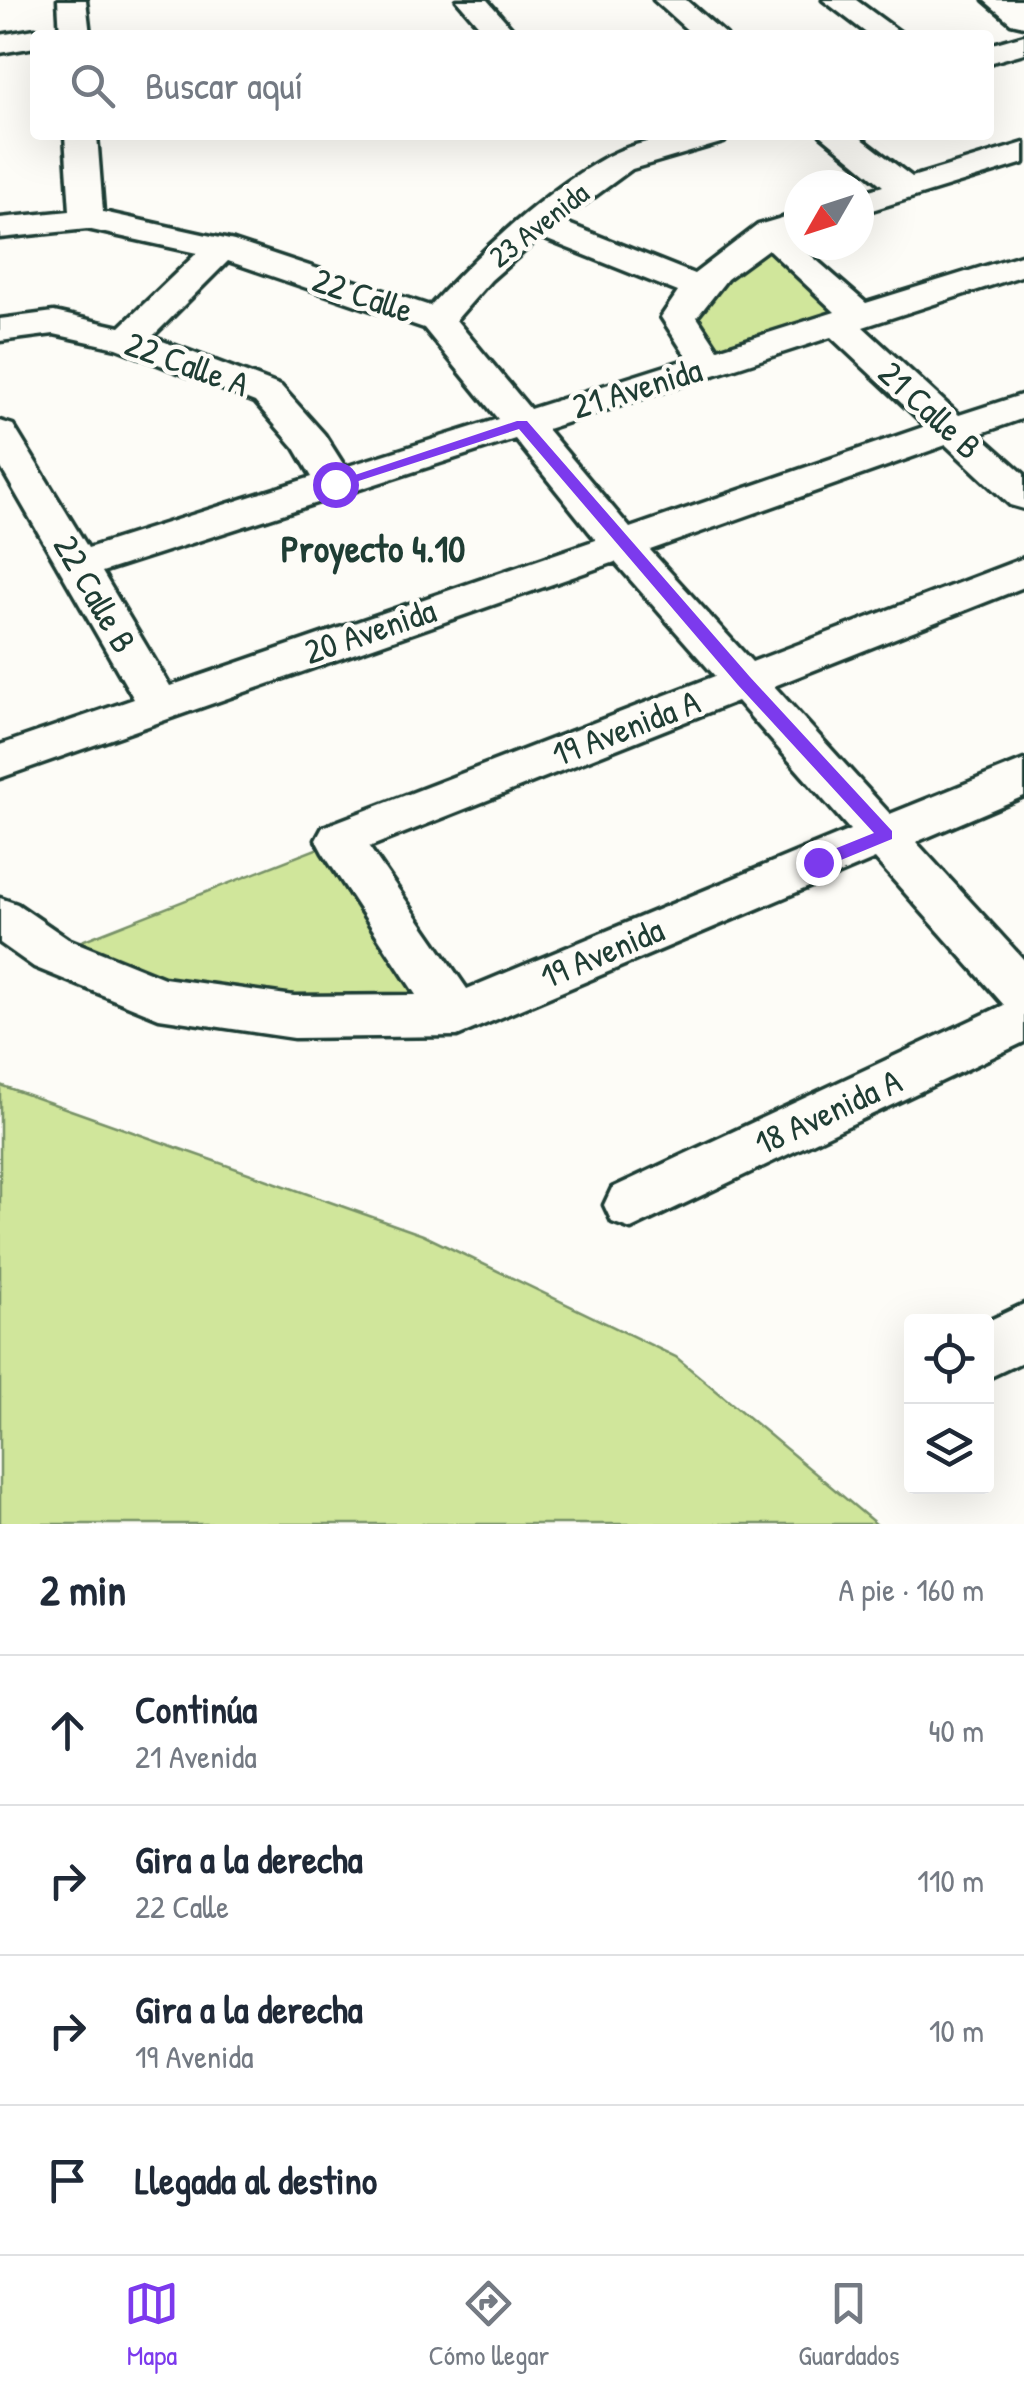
<!DOCTYPE html>
<html lang="es">
<head>
<meta charset="utf-8">
<style>
	body { margin:0; font-family:"Patrick Hand",sans-serif; background:#f6f6f7; color:#1f2937 }
	.controls { position:absolute; right:30px; bottom:30px; display:grid; overflow:hidden; border-radius:10px; box-shadow:0 10px 40px #0002 }
	.controls button { width:90px; height:90px; display:grid; place-items:center; padding:0; border:0; border-bottom:2px solid #e0e1e3; background:#fff; color:#1f2937; font:50px sans-serif }
	.compass { position:absolute; left:784px; top:170px; width:90px; height:90px; border-radius:50%; background:#fff; box-shadow:0 10px 40px #0002; rotate:231deg }
	.stop { position:absolute; width:30px; height:30px; margin:-22px; border:8px solid #7c3aed; border-radius:50%; background:#fff }
	.stop.end { background:#7c3aed; border-color:#fff; box-shadow:0 2px 10px #0008 }
	.list { margin:0; padding:0; list-style:none }
	h2 { display:flex; justify-content:space-between; align-items:center; height:130px; margin:0; padding:0 40px; font-size:42px }
	h2 small { font-size:32px; font-weight:400; color:#747a83 }
	.list li { display:grid; grid-template-columns:65px 1fr auto; gap:30px; align-items:center; box-sizing:border-box; height:150px; padding:0 40px; border-top:2px solid #e0e1e3 }
	.list b { display:block; font-size:38px; white-space:nowrap }
	.list p { margin:0; font-size:32px; white-space:nowrap; color:#747a83 }
	.list em { font-size:32px; font-style:normal; color:#747a83 }
	.icon { flex:none; width:55px; height:55px; fill:none; stroke:currentColor; stroke-width:2; stroke-linecap:round; stroke-linejoin:round }
	.map { position:relative; flex:none; width:1024px; height:1524px; overflow:hidden }
	.search { position:absolute; background:#fff; box-shadow:0 10px 40px #0002; left:30px; right:30px; top:30px; height:110px; display:flex; align-items:center; gap:25px; box-sizing:border-box; padding:0 35px; border-radius:10px; color:#747a83; font-size:38px }
	.sheet { height:730px; background:#fff }
	nav { display:flex; justify-content:space-around; align-items:center; box-sizing:border-box; height:140px; border-top:2px solid #e0e1e3; background:#fff; font-size:28px; color:#747a83 }
	nav a { display:grid; justify-items:center; gap:5px }
	nav .on { color:#7c3aed }
	.map>svg:first-child { display:block }
	.green { fill:#d0e69b; stroke:#789268; stroke-width:2.5 }
	.lines { fill:none; stroke-linecap:round; stroke-linejoin:round }
	.minor-casing { stroke:#1f3d34; stroke-width:7 }
	.tertiary-casing { stroke:#1f3d34; stroke-width:7 }
	.minor { fill:#fdfcf7; fill-rule:evenodd }
	.tertiary { fill:#fdfcf7; fill-rule:evenodd }
	.route { fill:#7c3aed }
	.labels { text-anchor:middle; stroke-width:9; stroke-linejoin:round; paint-order:stroke }
	.far-street-label { font-size:30px; fill:#1f3d34; stroke:#fdfcf7 }
	.street-label { font-size:35px; fill:#1f3d34; stroke:#fdfcf7 }
	.neighbourhood-label { font-size:38px; font-weight:bold; fill:#1f3d34; stroke:#fdfcf7 }
</style>
</head>
<body>
<div class="map">
<svg width="1024" height="1524" viewBox="0 0 1024 1524">
	<rect width="100%" height="100%" fill="#fdfcf7"/>
	<filter id="ink" filterUnits="userSpaceOnUse"><feTurbulence type="fractalNoise" baseFrequency=".01" numOctaves="2"/><feDisplacementMap in="SourceGraphic" scale="20" xChannelSelector="R" yChannelSelector="G"/><feConvolveMatrix kernelMatrix="1 2 1 2 8 2 1 2 1" color-interpolation-filters="sRGB"/></filter>
	<g filter="url(#ink)">
		<path class="green" d="M770,232L859,316L710,365L679,317Z
			M339,840L457,1015L294,1017L51,953Z
			M0,1085L423,1235L676,1357L876,1524H0Z"/>
		<g class="lines">
			<defs>
				<path id="minor" d="M58,0H86L90,35H60Z
					M457,0H487L518,35H487Z
					M654,0H686L726,35H693Z
					M823,0H856L904,35H869Z
					M35,29L48,35H35V47L0,53V35Z
					M1024,35V53L989,63V45Z
					M65,135H97L103,212L234,241L430,306C478,253 544,191 608,156C644,137 689,135 729,135L724,142L632,169L561,221L694,274L758,225L799,213V234L794,236L799,245L866,303L1024,254V275L863,327L959,415L1024,394V418L979,434L1024,474V509L1010,505L946,445L650,550L752,662L1024,558V587L774,686L890,814L1024,760V796L916,842L1024,960V1042L631,1229L612,1222L604,1205L612,1188L1004,1005L875,859L457,1036L294,1038L159,1018L34,967L0,943V898L17,904L68,939L164,978L294,996L416,995L323,853L316,840L323,827L715,676L615,562L0,778V745L134,699L0,466V421L13,425L88,548L312,477L295,448L255,402L117,348L54,334L0,341V319L54,312L120,327L197,253L87,229L0,238V218L70,211ZM540,237L678,292L661,317L688,359L530,409L456,320L491,280ZM768,249L835,312L718,349L697,317L727,279ZM228,261L424,328L498,419L345,467L324,434L281,386L152,337ZM831,337L926,426L630,528L547,429ZM515,439L596,540L170,686L102,572ZM737,701L850,830L467,989L369,847Z
					M821,135H857L912,177L1024,143V163L859,214V193L883,186Z
					M1024,1304V1361L986,1379V1322Z"/>
				<path id="tertiary" d="M984,0H1024V26L1011,23Z"/>
			</defs>
			<use href="#minor" class="minor-casing"/>
			<use href="#tertiary" class="tertiary-casing"/>
			<use href="#minor" class="minor"/>
			<use href="#tertiary" class="tertiary"/>
		</g>
	</g>
	<path class="route" d="M517,421H527L750,677L892,831V839L824,867H812V858L874,833L738,685L519,429L340,487L328,484Z"/>
	<g class="labels">
		<g class="far-street-label">
			<text transform="translate(539 225) rotate(-38)" y="10">23 Avenida</text>
		</g>
		<g class="street-label">
			<text transform="translate(363 295) rotate(19)" y="12">22 Calle</text>
			<text transform="translate(187 364) rotate(20)" y="12">22 Calle A</text>
			<text transform="translate(637 388) rotate(-17)" y="12">21 Avenida</text>
			<text transform="translate(930 410) rotate(43)" y="12">21 Calle B</text>
			<text transform="translate(95 594) rotate(60)" y="12">22 Calle B</text>
			<text transform="translate(370 631) rotate(-19)" y="12">20 Avenida</text>
			<text transform="translate(626 728) rotate(-21)" y="12">19 Avenida A</text>
			<text transform="translate(602 953) rotate(-23)" y="12">19 Avenida</text>
			<text transform="translate(828 1112) rotate(-25)" y="12">18 Avenida A</text>
		</g>
		<g class="neighbourhood-label">
			<text x="373" y="562">Proyecto 4.10</text>
		</g>
	</g>
</svg>
<div class="controls">
<button><svg class="icon" aria-label="locate" viewBox="0 0 24 24"><circle cx="12" cy="12" r="6"/><path d="M12 2v4M12 18v4M2 12h4M18 12h4"/></svg></button>
<button><svg class="icon" aria-label="layers" viewBox="0 0 24 24"><path d="M12 4l9 5-9 5-9-5zM3 14l9 5 9-5"/></svg></button>
</div>
<svg class="compass" viewBox="-18 -18 36 36"><path d="M0-13l5 13h-10z" fill="#e53935"/><path d="M0 13l5-13h-10z" fill="#747a83"/></svg>
<div class="stop" style="left:335px;top:484px"></div>
<div class="stop end" style="left:818px;top:862px"></div>
<div class="search"><svg class="icon" aria-label="search" viewBox="0 0 24 24"><circle cx="10" cy="10" r="6"/><path d="M15 15l6 6"/></svg>Buscar aquí</div>
</div>
<section class="sheet">
<h2>2 min<small>A pie · 160 m</small></h2>
<ul class="list">
<li><svg class="icon" aria-label="ahead" viewBox="0 0 24 24"><path d="M12 20V5M6 11l6-6 6 6"/></svg><div><b>Continúa</b><p>21 Avenida</p></div><em>40 m</em></li>
<li><svg class="icon" aria-label="right" viewBox="0 0 24 24"><path d="M7 20v-9h11M14 6l5 5-5 5"/></svg><div><b>Gira a la derecha</b><p>22 Calle</p></div><em>110 m</em></li>
<li><svg class="icon" aria-label="right" viewBox="0 0 24 24"><path d="M7 20v-9h11M14 6l5 5-5 5"/></svg><div><b>Gira a la derecha</b><p>19 Avenida</p></div><em>10 m</em></li>
<li><svg class="icon" aria-label="arrive" viewBox="0 0 24 24"><path d="M6 21V4h12l-3 4 3 4H6"/></svg><div><b>Llegada al destino</b></div></li>
</ul>
</section>
<nav>
<a class="on"><svg class="icon" aria-label="map" viewBox="0 0 24 24"><path d="M3 6l6-2 6 2 6-2v14l-6 2-6-2-6 2zM9 4v14M15 6v14"/></svg>Mapa</a>
<a><svg class="icon" aria-label="directions" viewBox="0 0 24 24"><path d="M12 3l9 9-9 9-9-9zM9 14v-3h6M13 9l2 2-2 2"/></svg>Cómo llegar</a>
<a><svg class="icon" aria-label="saved" viewBox="0 0 24 24"><path d="M7 4h10v16l-5-4-5 4z"/></svg>Guardados</a>
</nav>
</body>
</html>
